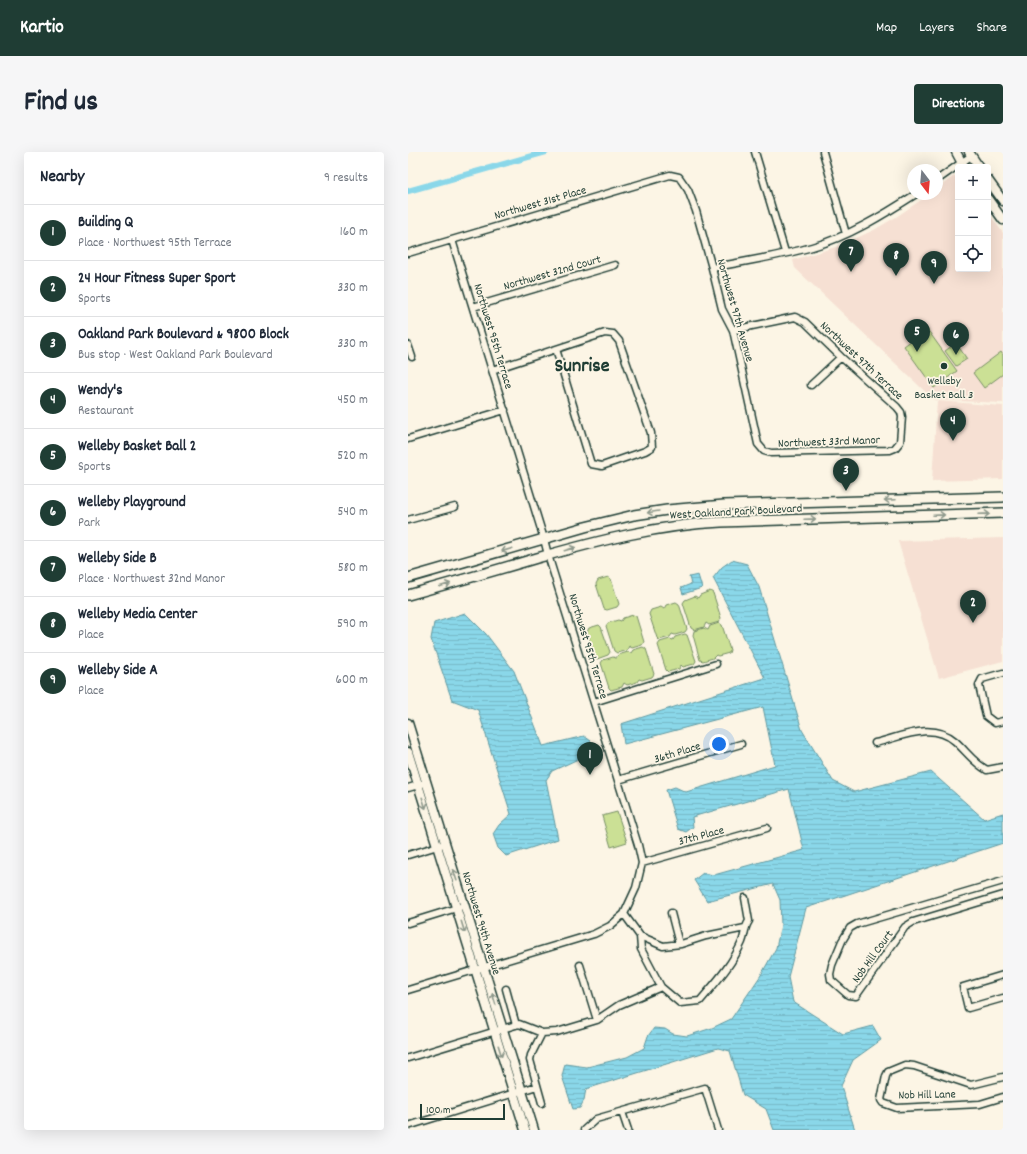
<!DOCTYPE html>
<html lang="en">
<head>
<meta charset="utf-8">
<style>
	body { margin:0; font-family:Dekko,sans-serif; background:#f6f6f7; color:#1f2937 }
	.controls { position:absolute; right:12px; top:12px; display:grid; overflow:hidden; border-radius:4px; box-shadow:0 4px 16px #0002 }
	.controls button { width:36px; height:36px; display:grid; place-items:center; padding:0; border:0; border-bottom:1px solid #e0e1e3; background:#fff; color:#1f2937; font:20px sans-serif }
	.compass { position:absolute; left:499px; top:12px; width:36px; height:36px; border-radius:50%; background:#fff; box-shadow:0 4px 16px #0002; rotate:164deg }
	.scale { position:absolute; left:12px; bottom:10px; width:85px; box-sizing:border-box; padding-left:4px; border:2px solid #1f3d34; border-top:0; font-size:11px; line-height:14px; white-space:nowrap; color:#1f3d34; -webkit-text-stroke:3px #fcf5e5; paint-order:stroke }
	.you { position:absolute; left:311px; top:592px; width:14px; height:14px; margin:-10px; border:3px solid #fff; border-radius:50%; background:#1a73e8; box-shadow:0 0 0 6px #1a73e833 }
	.badge { display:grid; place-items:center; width:26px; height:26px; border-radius:50%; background:#1f3d34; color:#fff; font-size:13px; font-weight:700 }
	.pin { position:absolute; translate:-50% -33px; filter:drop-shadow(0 1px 2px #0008) }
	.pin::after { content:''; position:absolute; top:21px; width:14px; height:12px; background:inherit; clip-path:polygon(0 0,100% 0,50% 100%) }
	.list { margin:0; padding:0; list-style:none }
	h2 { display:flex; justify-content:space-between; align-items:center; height:52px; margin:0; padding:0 16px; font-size:17px }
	h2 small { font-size:13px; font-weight:400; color:#747a83 }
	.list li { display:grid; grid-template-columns:26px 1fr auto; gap:12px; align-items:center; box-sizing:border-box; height:56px; padding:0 16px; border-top:1px solid #e0e1e3 }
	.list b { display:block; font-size:15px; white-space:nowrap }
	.list p { margin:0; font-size:13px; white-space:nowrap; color:#747a83 }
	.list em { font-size:13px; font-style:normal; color:#747a83 }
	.icon { flex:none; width:22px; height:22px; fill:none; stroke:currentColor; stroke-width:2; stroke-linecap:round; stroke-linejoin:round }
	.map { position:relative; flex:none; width:595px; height:978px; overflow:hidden; border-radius:4px }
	header { display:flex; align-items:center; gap:24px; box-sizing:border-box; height:56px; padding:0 20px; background:#1f3d34; color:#fff }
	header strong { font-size:19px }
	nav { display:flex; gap:22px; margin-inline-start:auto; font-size:14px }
	.intro { display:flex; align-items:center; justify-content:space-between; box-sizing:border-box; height:96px; padding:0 24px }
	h1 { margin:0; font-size:28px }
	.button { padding:10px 18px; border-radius:4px; background:#1f3d34; color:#fff; font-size:14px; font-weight:700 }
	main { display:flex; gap:24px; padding:0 24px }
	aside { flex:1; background:#fff; border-radius:4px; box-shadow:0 4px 16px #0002 }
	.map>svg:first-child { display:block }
	.built { fill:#f6e0d3 }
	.green { fill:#cbe095; stroke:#758e64 }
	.park { fill:url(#park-tufts); stroke:#758e64 }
	.water { fill:url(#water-rules); stroke:#5f99a1 }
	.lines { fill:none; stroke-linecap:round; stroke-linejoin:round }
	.canal { stroke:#8ad7e9; stroke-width:6 }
	.street-casing { stroke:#1f3d34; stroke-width:9 }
	.secondary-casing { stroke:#1f3d34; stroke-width:11 }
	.primary-casing { stroke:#1f3d34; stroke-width:12 }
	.street { stroke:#fcf5e5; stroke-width:6 }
	.secondary { stroke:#fcf5e5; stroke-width:8 }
	.primary { stroke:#fcf5e5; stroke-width:9 }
	.oneway { stroke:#8e998c }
	.poi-dot { fill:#1f3d34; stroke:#fcf5e5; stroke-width:1.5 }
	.labels { text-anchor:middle; stroke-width:3.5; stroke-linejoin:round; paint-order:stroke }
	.street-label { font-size:12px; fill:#1f3d34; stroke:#fcf5e5 }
	.poi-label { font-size:12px; fill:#1f3d34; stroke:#fcf5e5 }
	.town-label { font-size:20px; font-weight:bold; fill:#1f3d34; stroke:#fcf5e5 }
</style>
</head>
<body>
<header>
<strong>Kartio</strong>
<nav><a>Map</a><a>Layers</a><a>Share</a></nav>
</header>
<div class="intro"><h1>Find us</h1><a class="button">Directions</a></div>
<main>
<aside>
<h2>Nearby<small>9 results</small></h2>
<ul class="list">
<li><span class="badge">1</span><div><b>Building Q</b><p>Place · Northwest 95th Terrace</p></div><em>160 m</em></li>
<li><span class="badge">2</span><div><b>24 Hour Fitness Super Sport</b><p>Sports</p></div><em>330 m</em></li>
<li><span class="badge">3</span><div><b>Oakland Park Boulevard &amp; 9800 Block</b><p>Bus stop · West Oakland Park Boulevard</p></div><em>330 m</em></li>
<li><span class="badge">4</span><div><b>Wendy's</b><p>Restaurant</p></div><em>450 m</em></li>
<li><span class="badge">5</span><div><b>Welleby Basket Ball 2</b><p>Sports</p></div><em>520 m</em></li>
<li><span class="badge">6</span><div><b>Welleby Playground</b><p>Park</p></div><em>540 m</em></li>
<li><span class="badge">7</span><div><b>Welleby Side B</b><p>Place · Northwest 32nd Manor</p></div><em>580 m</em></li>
<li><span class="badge">8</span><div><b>Welleby Media Center</b><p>Place</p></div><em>590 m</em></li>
<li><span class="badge">9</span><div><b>Welleby Side A</b><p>Place</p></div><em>600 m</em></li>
</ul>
</aside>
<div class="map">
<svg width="595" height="978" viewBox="0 0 595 978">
	<defs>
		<pattern id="park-tufts" width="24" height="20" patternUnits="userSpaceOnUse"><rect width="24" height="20" fill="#cbe095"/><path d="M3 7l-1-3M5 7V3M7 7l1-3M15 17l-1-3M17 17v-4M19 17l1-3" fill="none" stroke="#aec181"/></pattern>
		<pattern id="water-rules" width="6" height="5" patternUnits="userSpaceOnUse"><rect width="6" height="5" fill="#8ad7e9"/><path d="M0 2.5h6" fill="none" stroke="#77b9c8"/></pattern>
	</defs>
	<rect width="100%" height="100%" fill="#fcf5e5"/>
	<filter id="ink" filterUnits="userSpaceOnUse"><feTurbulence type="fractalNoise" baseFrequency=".025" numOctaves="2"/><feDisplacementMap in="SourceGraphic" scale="8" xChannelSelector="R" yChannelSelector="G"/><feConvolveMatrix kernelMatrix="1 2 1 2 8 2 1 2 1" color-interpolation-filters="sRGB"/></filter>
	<g filter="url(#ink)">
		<path class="built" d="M546,24L550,25V117H580V60L595,81V251L526,248L387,116L385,108L431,94L466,78L488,65L522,42H529V37Z
			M529,249L595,254V327L524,329Z
			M595,386V509L531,526L490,389Z"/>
		<path class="green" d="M519,177L549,219L526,236L496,194Z
			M593,200L595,203V222L576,236L565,221Z
			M200,425L203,427L211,452L209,455L199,458L196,457L188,432L190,428Z
			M302,439L305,441L313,466L311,470L301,473L298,471L296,475L286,478L283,476L275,451L277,448L287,444L290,446L292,443Z
			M268,450L271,452L279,477L277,480L267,483L264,482L262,485L251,488L249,486L241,462L243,458L253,455L256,457L258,453Z
			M225,463L228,464L236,490L234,493L224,496L221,494L219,498L209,501L206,499L198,474L200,471L210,468L213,469L215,466Z
			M311,471L314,473L322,498L321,501L310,504L308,503L305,506L295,509L292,508L285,483L286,479L296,476L300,478L302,474Z
			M191,473L193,475L202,500L200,503L189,507L187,505L179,480L181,476Z
			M277,482L279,483L288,509L286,512L275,515L273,513L271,517L260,520L258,518L250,493L252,490L262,487L265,488L267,485Z
			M235,495L238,497L246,522L244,525L234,528L231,527L229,530L219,533L216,531L214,535L203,538L201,536L193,511L195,508L205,505L208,506L210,503L220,500L223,501L225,498Z
			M209,660L219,690L203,695L194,664Z"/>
		<path class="park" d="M548,191L559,207L548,214L537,199Z"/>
		<path class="water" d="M324,408L339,412L351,435L394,578L425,629L446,640L523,620L576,667L595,661V691L398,756L380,825L385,850L435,882L465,874L473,888L445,908L433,934L447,978H366L358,957L335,943L322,899L310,896L178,937L176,948L172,956L165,957L154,924L157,912L179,915L219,905L236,896L240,884L246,876L257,877L265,882L279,884L304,876L323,867L353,823L368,796L373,773L372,748L365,732L299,749L286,728L295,721L306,723L396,698L381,637L284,665L285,675L278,680L270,677L258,638L267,635L278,640L367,613L355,555L216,592L213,572L357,526L305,426L314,415Z
			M290,423L294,436L275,442L273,436L283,432L281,425Z
			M57,461L78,482L106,519L135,594L176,584L183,589L181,602L144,619L138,628L150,687L98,704L90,696L85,682L91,673L103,662L70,558L44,548L23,487L26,471Z"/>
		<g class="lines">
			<path class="canal" d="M0,39L138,0"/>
			<defs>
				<path id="street" d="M347,0L377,100
					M415,0L438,82
					M529,28L563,4
					M0,101L262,23L271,25L280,38L288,59L304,116L314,157L325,178L350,292L356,299L363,301L482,298L487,296L492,290L494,265L493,260L489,255L433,205L397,170L387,165L325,178
					M304,116C337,109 372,104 404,95C440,85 477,62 508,42
					M65,155L207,113
					M0,193L4,205
					M84,218L197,181L205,182L211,189L243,281L244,295L237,299L194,314L183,312L148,197
					M403,233L433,205
					M0,287L97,258
					M0,368L47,355
					M595,521L574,527L571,533L578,564L587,571L595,569
					M186,550L308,512
					M467,591C493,585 524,569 547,589C558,599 566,611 579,618L595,615
					M210,628L333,592
					M0,636L14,632
					M0,703L33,693
					M234,711L359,676
					M595,729L449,772L442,776L434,789L424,813L422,822L423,828L440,843L448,844L497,775L505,770L595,743
					M263,761L271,792
					M216,762L232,784L233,797L253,835
					M0,771L52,755
					M232,784L255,794L273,792L298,784L337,776
					M172,813L189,868
					M595,823L555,835L560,856L595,846
					M98,837L108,873
					M0,838L186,782L202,774L216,762L228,736L234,711L230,693L140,403L136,387L44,88
					M0,906L111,872L134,881L149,880L189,868L211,853L253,835L272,851L292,849C308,830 324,813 334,790C337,783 336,776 341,769L337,746
					M595,925L563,933L506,914L497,913L480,920L478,924L473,948L475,951L489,956L572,952L595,945
					M134,951L122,908L123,903L134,881
					M214,960L220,978
					M0,974L129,934
					M176,978L188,967L297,936L310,978"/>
				<path id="secondary" d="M548,0L556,15
					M561,0L571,15
					M580,28L595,49
					M580,47L595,68
					M0,571L126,978
					M0,600L117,978"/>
				<path id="primary" d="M0,426L177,375L226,363L259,358L316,353L595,345
					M0,443C43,431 86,419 129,406C190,389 250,373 313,370L595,361"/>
			</defs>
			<use href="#street" class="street-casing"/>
			<use href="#secondary" class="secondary-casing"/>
			<use href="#primary" class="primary-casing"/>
			<use href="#street" class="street"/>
			<use href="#secondary" class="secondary"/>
			<use href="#primary" class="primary"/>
		</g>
		<defs><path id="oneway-shaft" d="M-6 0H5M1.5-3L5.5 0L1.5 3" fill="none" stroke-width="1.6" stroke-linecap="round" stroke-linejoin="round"/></defs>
		<g class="oneway">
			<use href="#oneway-shaft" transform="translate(482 348) rotate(178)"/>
			<use href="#oneway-shaft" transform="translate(245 360) rotate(171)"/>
			<use href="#oneway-shaft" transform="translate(576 362) rotate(-2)"/>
			<use href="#oneway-shaft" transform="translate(531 363) rotate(-2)"/>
			<use href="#oneway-shaft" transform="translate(402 367) rotate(-2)"/>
			<use href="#oneway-shaft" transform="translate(162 397) rotate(-16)"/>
			<use href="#oneway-shaft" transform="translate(99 398) rotate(164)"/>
			<use href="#oneway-shaft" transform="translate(37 433) rotate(-16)"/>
			<use href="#oneway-shaft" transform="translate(16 651) rotate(72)"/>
			<use href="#oneway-shaft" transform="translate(47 723) rotate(-108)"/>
			<use href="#oneway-shaft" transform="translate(55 775) rotate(73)"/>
			<use href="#oneway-shaft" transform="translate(86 847) rotate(-107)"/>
			<use href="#oneway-shaft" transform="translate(92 899) rotate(73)"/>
		</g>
	</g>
	<circle class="poi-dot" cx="536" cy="214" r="4"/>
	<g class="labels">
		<g class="street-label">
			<text transform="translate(132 50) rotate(-16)" y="4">Northwest 31st Place</text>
			<text transform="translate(144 120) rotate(-16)" y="4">Northwest 32nd Court</text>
			<text transform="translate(328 158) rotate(74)" y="4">Northwest 97th Avenue</text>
			<text transform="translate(86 184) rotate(73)" y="4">Northwest 95th Terrace</text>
			<text transform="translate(454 208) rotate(43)" y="4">Northwest 97th Terrace</text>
			<text transform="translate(421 289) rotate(-2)" y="4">Northwest 33rd Manor</text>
			<text transform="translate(328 359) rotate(-3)" y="4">West Oakland Park Boulevard</text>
			<text transform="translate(181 494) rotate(73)" y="4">Northwest 95th Terrace</text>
			<text transform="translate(269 600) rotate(-17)" y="4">36th Place</text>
			<text transform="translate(293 683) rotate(-15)" y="4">37th Place</text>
			<text transform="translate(74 771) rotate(73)" y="4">Northwest 94th Avenue</text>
			<text transform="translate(464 804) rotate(-54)" y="4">Nob Hill Court</text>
			<text transform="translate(519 942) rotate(-1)" y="4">Nob Hill Lane</text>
		</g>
		<g class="poi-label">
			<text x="536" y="232">Welleby<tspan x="536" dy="14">Basket Ball 3</tspan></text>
		</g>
		<g class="town-label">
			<text x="174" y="219">Sunrise</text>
		</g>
	</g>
</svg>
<div class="controls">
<button>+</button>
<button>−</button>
<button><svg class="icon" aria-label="locate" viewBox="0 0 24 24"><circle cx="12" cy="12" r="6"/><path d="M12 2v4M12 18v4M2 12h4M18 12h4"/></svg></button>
</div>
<svg class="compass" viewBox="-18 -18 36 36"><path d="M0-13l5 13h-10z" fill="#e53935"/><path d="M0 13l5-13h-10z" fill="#747a83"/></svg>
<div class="scale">100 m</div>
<div class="you"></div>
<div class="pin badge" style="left:182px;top:623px">1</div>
<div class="pin badge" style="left:565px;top:471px">2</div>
<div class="pin badge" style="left:438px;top:339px">3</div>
<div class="pin badge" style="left:545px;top:289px">4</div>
<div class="pin badge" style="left:509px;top:200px">5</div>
<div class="pin badge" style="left:548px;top:203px">6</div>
<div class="pin badge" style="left:443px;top:120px">7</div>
<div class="pin badge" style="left:488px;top:124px">8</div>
<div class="pin badge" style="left:526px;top:132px">9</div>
</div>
</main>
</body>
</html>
